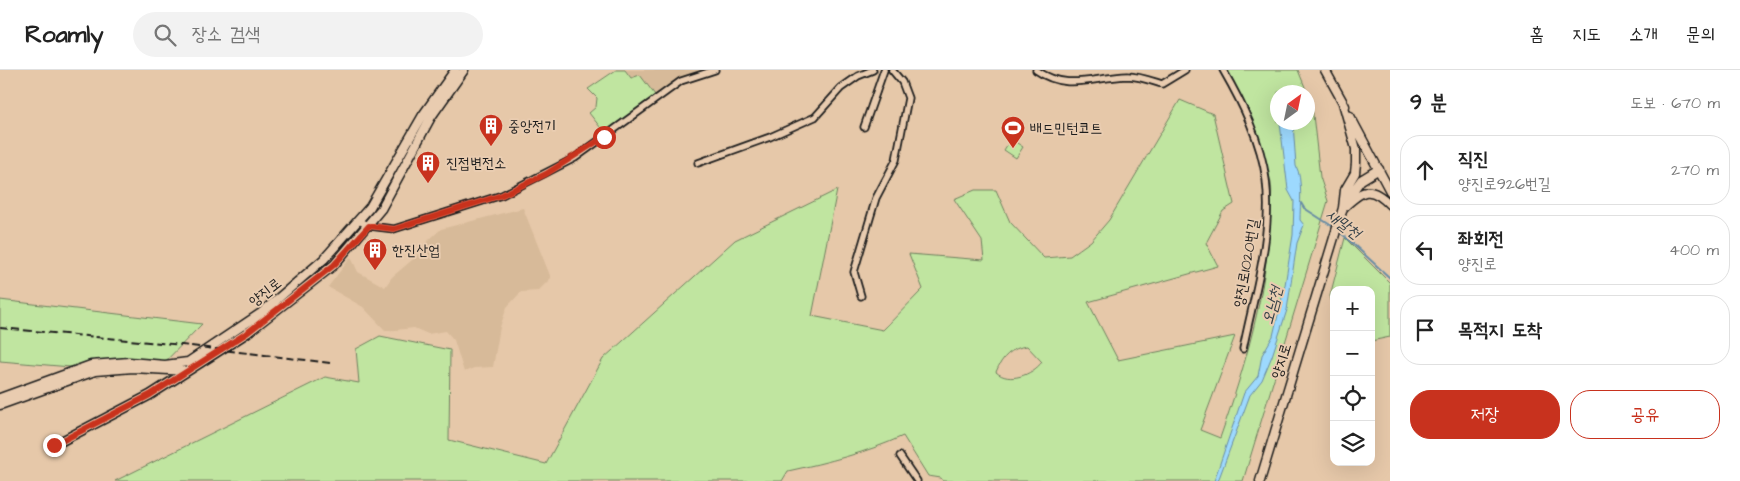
<!DOCTYPE html>
<html lang="ko">
<head>
<meta charset="utf-8">
<style>
	body { margin:0; font-family:"Architects Daughter","Poor Story",sans-serif; background:#f2f2f2; color:#222 }
	.controls { position:absolute; right:15px; bottom:15px; display:grid; overflow:hidden; border-radius:10px; box-shadow:0 5px 20px #0002 }
	.controls button { width:45px; height:45px; display:grid; place-items:center; padding:0; border:0; border-bottom:1px solid #e0e0e0; background:#fff; color:#222; font:25px sans-serif }
	.compass { position:absolute; left:1270px; top:15px; width:45px; height:45px; border-radius:50%; background:#fff; box-shadow:0 5px 20px #0002; rotate:33deg }
	.stop { position:absolute; width:15px; height:15px; margin:-11px; border:4px solid #c8321e; border-radius:50%; background:#fff }
	.stop.end { background:#c8321e; border-color:#fff; box-shadow:0 1px 5px #0008 }
	.list { margin:0; padding:0; list-style:none }
	h2 { display:flex; justify-content:space-between; align-items:center; height:65px; margin:0; padding:0 20px; font-size:21px }
	h2 small { font-size:16px; font-weight:400; color:#767676 }
	.list li { display:grid; grid-template-columns:32px 1fr auto; gap:15px; align-items:center; box-sizing:border-box; height:70px; margin:0 10px 10px; padding:0 10px; border:1px solid #e0e0e0; border-radius:20px }
	.list b { display:block; font-size:19px; white-space:nowrap }
	.list p { margin:0; font-size:16px; white-space:nowrap; color:#767676 }
	.list em { font-size:16px; font-style:normal; color:#767676 }
	.actions { display:flex; gap:10px; padding:15px 20px }
	.actions a { flex:1; padding:11px 0; border:1px solid #c8321e; border-radius:20px; text-align:center; font-size:18px; color:#c8321e }
	.actions .main { background:#c8321e; color:#fff }
	.icon { flex:none; width:28px; height:28px; fill:none; stroke:currentColor; stroke-width:2; stroke-linecap:round; stroke-linejoin:round }
	.map { position:relative; flex:none; width:1390px; height:411px; overflow:hidden }
	header { display:flex; align-items:center; gap:30px; box-sizing:border-box; height:70px; padding:0 25px; background:#fff; border-bottom:1px solid #e0e0e0 }
	header strong { font-size:24px }
	nav { display:flex; gap:28px; margin-inline-start:auto; font-size:18px }
	.search { width:350px; height:45px; background:#f2f2f2; display:flex; align-items:center; gap:12px; box-sizing:border-box; padding:0 18px; border-radius:28px; color:#767676; font-size:19px }
	main { display:flex }
	aside { flex:1; background:#fff }
	.map>svg:first-child { display:block }
	.built { fill:#d7ba99 }
	.green { fill:#c0e5a0; stroke:#6e805e; fill-rule:evenodd }
	.water { fill:#9dd9fe; stroke:#698da4 }
	.lines { fill:none; stroke-linecap:round; stroke-linejoin:round }
	.stream { stroke:#698da4; stroke-width:2 }
	.street-casing { stroke:#1c1c1c; stroke-width:9 }
	.secondary-casing { stroke:#1c1c1c; stroke-width:11 }
	.street { stroke:#e9ccb0; stroke-width:5.5 }
	.secondary { stroke:#e9ccb0; stroke-width:8 }
	.rail { stroke:#1c1c1c; stroke-width:2; stroke-dasharray:8 4; stroke-linecap:butt }
	.route { stroke:#c8321e; stroke-width:6 }
	.labels { text-anchor:middle; stroke-width:4; stroke-linejoin:round; paint-order:stroke }
	.poi-label { font-size:15px; fill:#1c1c1c; stroke:#e9ccb0; text-anchor:start }
	.street-label { font-size:15px; fill:#1c1c1c; stroke:#e9ccb0 }
	.water-label { font-size:16px; font-style:italic; fill:#364249; stroke:#e9ccb0 }
</style>
</head>
<body>
<header>
<strong>Roamly</strong>
<div class="search"><svg class="icon" aria-label="search" viewBox="0 0 24 24"><circle cx="10" cy="10" r="6"/><path d="M15 15l6 6"/></svg>장소 검색</div>
<nav><a>홈</a><a>지도</a><a>소개</a><a>문의</a></nav>
</header>
<main>
<div class="map">
<svg width="1390" height="411" viewBox="0 0 1390 411">
	<rect width="100%" height="100%" fill="#e6c8a9"/>
	<filter id="ink" filterUnits="userSpaceOnUse"><feTurbulence type="fractalNoise" baseFrequency=".02" numOctaves="2"/><feDisplacementMap in="SourceGraphic" scale="10" xChannelSelector="R" yChannelSelector="G"/><feConvolveMatrix kernelMatrix="1 2 1 2 8 2 1 2 1" color-interpolation-filters="sRGB"/></filter>
	<g filter="url(#ink)">
		<path class="built" d="M625,0H706L683,6L655,25L640,5L631,8Z
			M523,138L551,208L538,221L521,222L507,237L500,257L493,297L474,298L464,302L454,270L446,261L428,264L414,258L386,261L363,237L328,217L351,187L358,202L385,217L392,207L418,185L419,179L441,159Z"/>
		<path class="green" d="M616,0H625L631,8L640,5L655,25L604,62L589,43L596,37L597,28L588,19Z
			M1228,0H1298L1307,22H1278V52H1308V24L1312,36L1320,107L1328,131L1243,411H943L941,408L928,406L903,366C866,383 828,392 788,401L782,411H115L325,307L359,313L356,279L380,266L450,280L449,370L546,394L603,289L735,170L837,120L812,246L883,260L923,219L909,184L984,190L982,171L954,129L975,120H996L1010,152L1044,188L1070,186L1091,171L1109,150L1180,30L1213,44L1234,134L1223,141L1206,173L1218,196L1088,232L1118,290L1235,266L1200,360L1220,368C1245,297 1267,222 1270,147C1270,136 1273,123 1271,113C1263,72 1246,37 1228,0ZM1027,276L1042,292C1032,305 1009,314 996,302C1002,287 1011,278 1027,276Z
			M1011,69L1023,77L1016,88L1004,80Z
			M1345,168L1390,213V267L1371,271V220H1334V240L1330,226Z
			M0,230L202,254L153,304L0,291Z"/>
		<path class="water" d="M1280,53H1293L1296,96C1303,108 1300,137 1300,150L1304,155L1297,173L1287,240L1272,286L1262,310L1250,325L1218,411H1214L1244,323L1258,306L1262,285L1273,266L1285,215L1293,165L1294,131L1288,120Z"/>
		<g class="lines">
			<path class="stream" d="M1301,133L1304,138L1335,158
				M1339,161L1390,208"/>
			<defs>
				<path id="street" d="M1036,0C1067,22 1093,7 1128,6C1138,6 1152,11 1162,14L1185,0
					M1223,0C1242,33 1261,71 1266,110C1273,167 1254,224 1243,279
					M864,57L884,0
					M698,93L770,67L815,47L841,18L858,6L873,0
					M359,151L369,156L394,159L502,125L575,88L681,11L715,0
					M861,226L854,202L876,128L896,90L908,28L902,12L892,0
					M900,386L917,411"/>
				<path id="secondary" d="M1325,0L1345,36
					M1350,46L1390,121
					M1345,132L1361,110L1379,99
					M1343,138C1362,120 1370,114 1390,135
					M0,328L91,295L129,292L165,295L188,292L261,243L324,189L370,137L423,45L455,0
					M0,335L95,301L133,298L187,301
					M54,375L150,325L247,263L334,195L381,139L431,47L464,0
					M1260,411L1343,138L1345,120L1355,103L1356,93V79L1343,33"/>
			</defs>
			<use href="#street" class="street-casing"/>
			<use href="#secondary" class="secondary-casing"/>
			<use href="#street" class="street"/>
			<use href="#secondary" class="secondary"/>
			<path class="rail" d="M0,258L182,275L330,293"/>
		</g>
	</g>
	<g class="lines" filter="url(#ink)">
		<path class="route" d="M54,375L150,325L247,263L334,195L369,156L394,159L502,125L546,104L604,67"/>
	</g>
	<defs>
		<symbol id="building-pin" viewBox="-11 -11 22 30"><path d="M0 17L-7.5 6A9.5 9.5 0 1 1 7.5 6Z" fill="#c8321e" stroke="#e9ccb0"/><path d="M-4-6H4V6H1V3H-1V6H-4ZM-2.5-4.3h1.7v1.8h-1.7ZM.8-4.3h1.7v1.8H.8ZM-2.5-1h1.7V.8h-1.7ZM.8-1h1.7V.8H.8Z" fill="#fff"/></symbol>
		<symbol id="stadium-pin" viewBox="-11 -11 22 30"><path d="M0 17L-7.5 6A9.5 9.5 0 1 1 7.5 6Z" fill="#c8321e" stroke="#e9ccb0"/><path d="M0-5a6.5 5 0 1 0 0 10a6.5 5 0 1 0 0-10ZM-3.5-1.8h7v3.6h-7Z" fill="#fff"/></symbol>
	</defs>
	<g fill-rule="evenodd">
		<use href="#building-pin" x="477" y="42" width="28" height="38"/>
		<use href="#stadium-pin" x="999" y="44" width="28" height="38"/>
		<use href="#building-pin" x="414" y="79" width="28" height="38"/>
		<use href="#building-pin" x="361" y="166" width="28" height="38"/>
	</g>
	<g class="labels">
		<g class="poi-label">
			<text x="508" y="61">중앙전기</text>
			<text x="1030" y="63">배드민턴코트</text>
			<text x="446" y="98">진접변전소</text>
			<text x="392" y="185">한진산업</text>
		</g>
		<g class="street-label">
			<text transform="translate(1246 193) rotate(-80)" y="5">양진로1020번길</text>
			<text transform="translate(265 222) rotate(-38)" y="5">양진로</text>
			<text transform="translate(1281 291) rotate(-73)" y="5">양지로</text>
		</g>
		<g class="water-label">
			<text transform="translate(1344 153) rotate(37)" y="6">새말천</text>
			<text transform="translate(1271 235) rotate(-75)" y="6">오남천</text>
		</g>
	</g>
</svg>
<div class="controls">
<button>+</button>
<button>−</button>
<button><svg class="icon" aria-label="locate" viewBox="0 0 24 24"><circle cx="12" cy="12" r="6"/><path d="M12 2v4M12 18v4M2 12h4M18 12h4"/></svg></button>
<button><svg class="icon" aria-label="layers" viewBox="0 0 24 24"><path d="M12 4l9 5-9 5-9-5zM3 14l9 5 9-5"/></svg></button>
</div>
<svg class="compass" viewBox="-18 -18 36 36"><path d="M0-13l5 13h-10z" fill="#e53935"/><path d="M0 13l5-13h-10z" fill="#767676"/></svg>
<div class="stop" style="left:604px;top:67px"></div>
<div class="stop end" style="left:54px;top:375px"></div>
</div>
<aside>
<h2>9 분<small>도보 · 670 m</small></h2>
<ul class="list">
<li><svg class="icon" aria-label="ahead" viewBox="0 0 24 24"><path d="M12 20V5M6 11l6-6 6 6"/></svg><div><b>직진</b><p>양진로926번길</p></div><em>270 m</em></li>
<li><svg class="icon" aria-label="left" viewBox="0 0 24 24"><path d="M17 20v-9H6M10 6l-5 5 5 5"/></svg><div><b>좌회전</b><p>양진로</p></div><em>400 m</em></li>
<li><svg class="icon" aria-label="arrive" viewBox="0 0 24 24"><path d="M6 21V4h12l-3 4 3 4H6"/></svg><div><b>목적지 도착</b></div></li>
</ul>
<div class="actions"><a class="main">저장</a><a>공유</a></div>
</aside>
</main>
</body>
</html>
